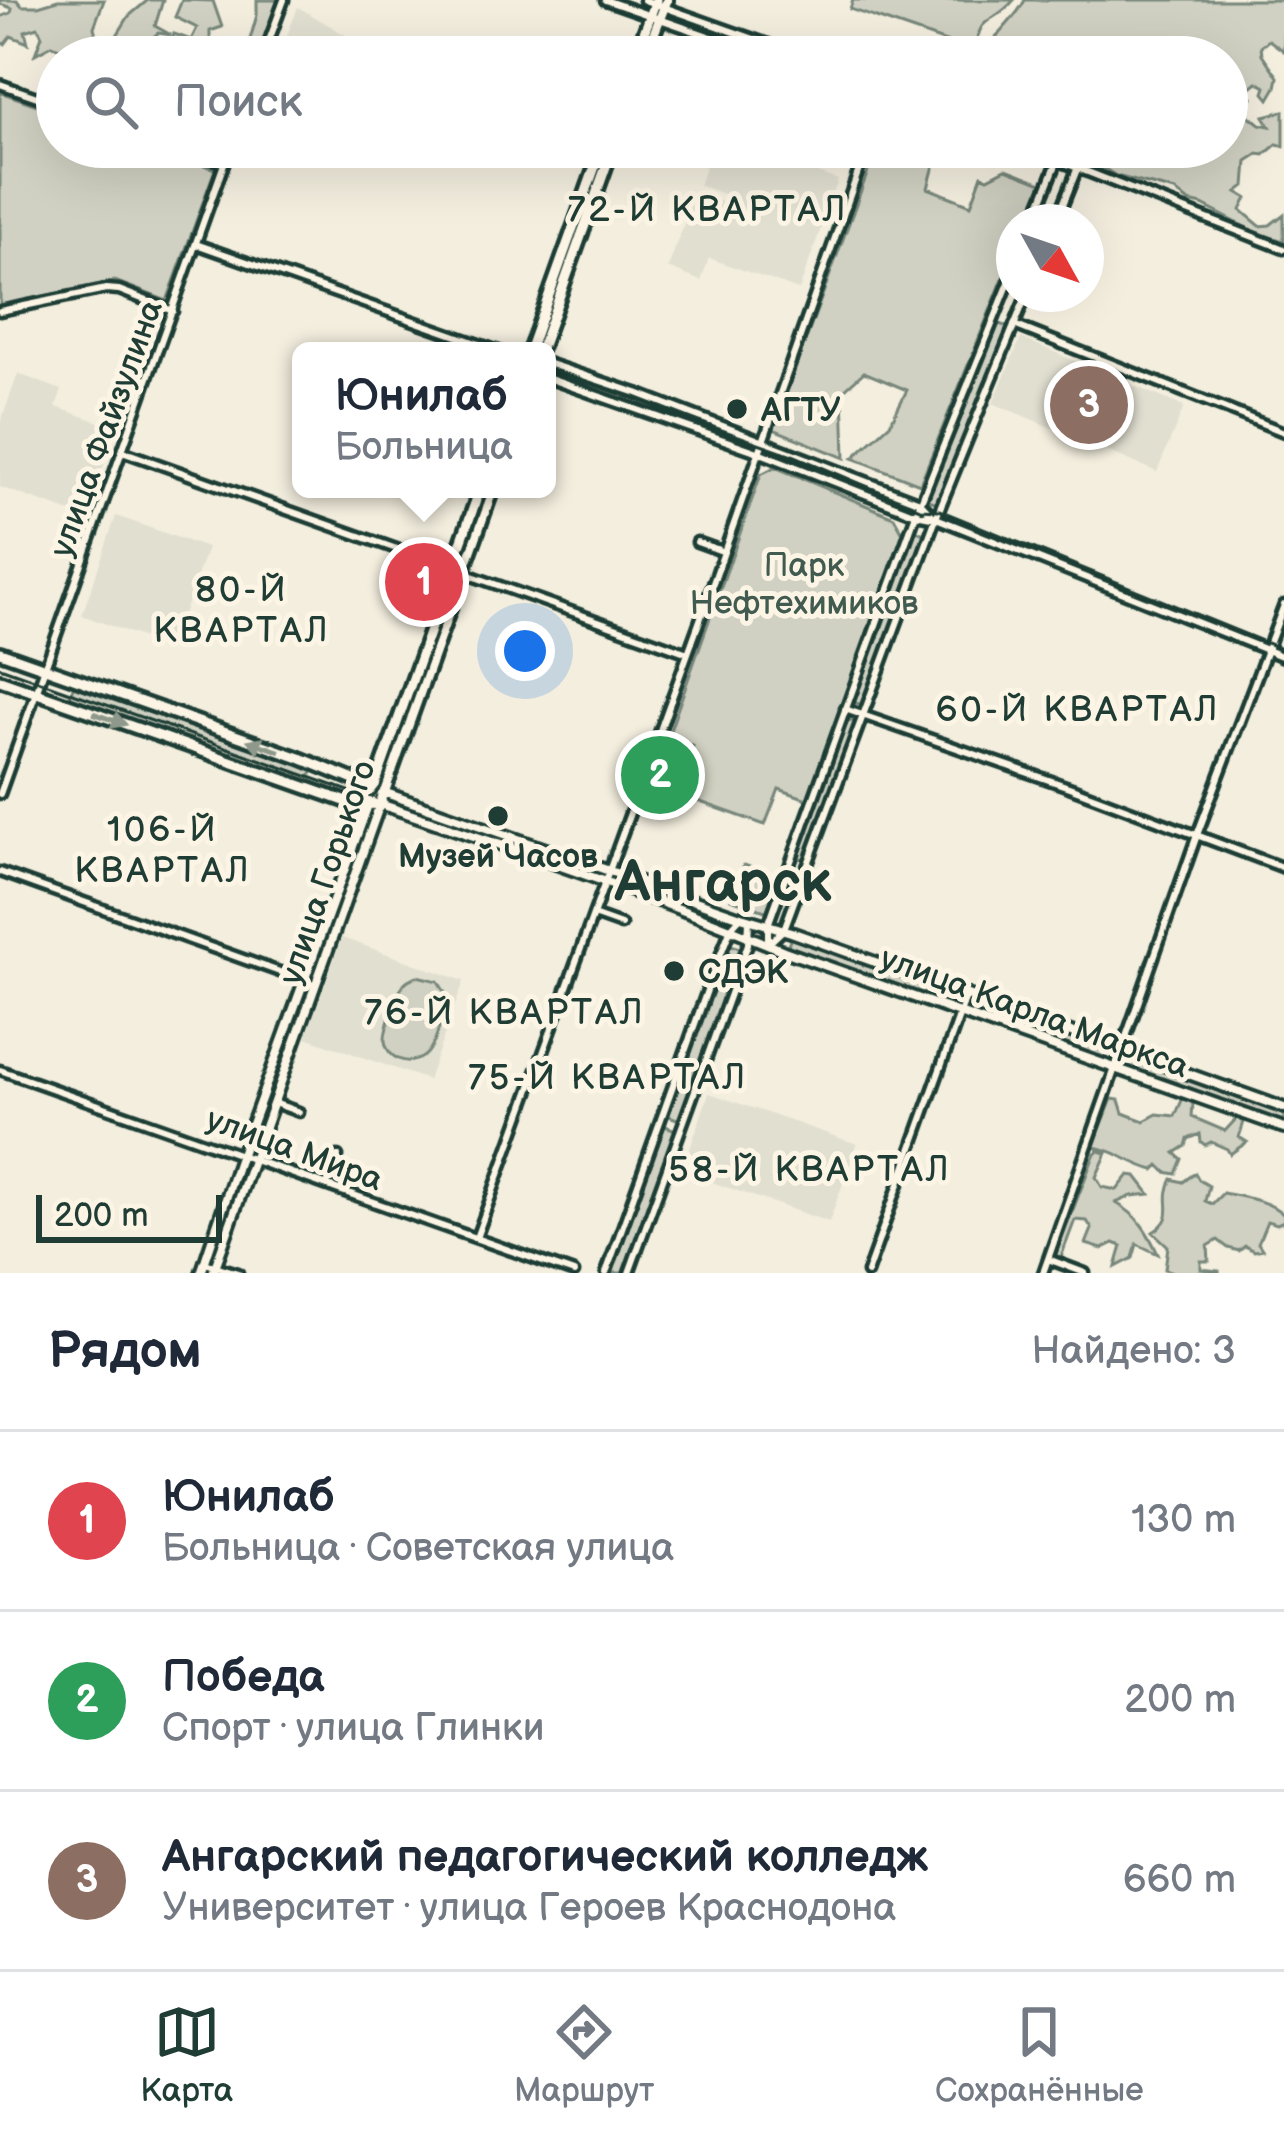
<!DOCTYPE html>
<html lang="ru">
<head>
<meta charset="utf-8">
<style>
	body { margin:0; font-family:"Balsamiq Sans",sans-serif; background:#f6f6f7; color:#1f2937 }
	.compass { position:absolute; left:996px; top:204px; width:108px; height:108px; border-radius:50%; background:#fff; box-shadow:0 12px 48px #0002; rotate:130deg }
	.scale { position:absolute; left:36px; bottom:30px; width:186px; box-sizing:border-box; padding-left:12px; border:6px solid #1f3d34; border-top:0; font-size:33px; line-height:42px; white-space:nowrap; color:#1f3d34; -webkit-text-stroke:9px #fcf5e5; paint-order:stroke }
	.you { position:absolute; left:525px; top:651px; width:42px; height:42px; margin:-30px; border:9px solid #fff; border-radius:50%; background:#1a73e8; box-shadow:0 0 0 18px #1a73e833 }
	.badge { display:grid; place-items:center; width:78px; height:78px; border-radius:50%; background:#1f3d34; color:#fff; font-size:39px; font-weight:700 }
	.pin { position:absolute; translate:-50% -50%; border:6px solid #fff; box-shadow:0 3px 12px #0006 }
	.popup { position:absolute; left:292px; top:342px; width:264px; height:156px; box-sizing:border-box; display:grid; place-content:center; border-radius:18px; background:#fff; filter:drop-shadow(0 3px 9px #0005); font-size:39px; white-space:nowrap; color:#747a83 }
	.popup b { font-size:45px; color:#1f2937 }
	.popup::after { content:''; position:absolute; left:50%; top:100%; margin-left:-24px; border:24px solid transparent; border-top-color:#fff }
	.list { margin:0; padding:0; list-style:none }
	h2 { display:flex; justify-content:space-between; align-items:center; height:156px; margin:0; padding:0 48px; font-size:51px }
	h2 small { font-size:39px; font-weight:400; color:#747a83 }
	.list li { display:grid; grid-template-columns:78px 1fr auto; gap:36px; align-items:center; box-sizing:border-box; height:180px; padding:0 48px; border-top:3px solid #e0e1e3 }
	.list b { display:block; font-size:45px; white-space:nowrap }
	.list p { margin:0; font-size:39px; white-space:nowrap; color:#747a83 }
	.list em { font-size:39px; font-style:normal; color:#747a83 }
	.icon { flex:none; width:66px; height:66px; fill:none; stroke:currentColor; stroke-width:2; stroke-linecap:round; stroke-linejoin:round }
	.map { position:relative; flex:none; width:1284px; height:1273px; overflow:hidden }
	.search { position:absolute; background:#fff; box-shadow:0 12px 48px #0002; left:36px; right:36px; top:36px; height:132px; display:flex; align-items:center; gap:30px; box-sizing:border-box; padding:0 42px; border-radius:66px; color:#747a83; font-size:45px }
	.sheet { height:696px; background:#fff }
	nav { display:flex; justify-content:space-around; align-items:center; box-sizing:border-box; height:168px; border-top:3px solid #e0e1e3; background:#fff; font-size:33px; color:#747a83 }
	nav a { display:grid; justify-items:center; gap:6px }
	nav .on { color:#1f3d34 }
	.map>svg:first-child { display:block }
	.built { fill:#e1dfd0 }
	.green { fill:#d0d1c2; stroke:#78877b; stroke-width:3 }
	.lines { fill:none; stroke-linecap:round; stroke-linejoin:round }
	.minor-casing { stroke:#1f3d34; stroke-width:15 }
	.tertiary-casing { stroke:#1f3d34; stroke-width:16 }
	.secondary-casing { stroke:#1f3d34; stroke-width:18 }
	.minor { stroke:#fcf5e5; stroke-width:6 }
	.tertiary { stroke:#fcf5e5; stroke-width:8 }
	.secondary { stroke:#fcf5e5; stroke-width:9 }
	.tram { stroke:#1f3d34; stroke-width:3 }
	.oneway { fill:#8e998c }
	.poi-dot { fill:#1f3d34; stroke:#fcf5e5; stroke-width:4.5 }
	.labels { text-anchor:middle; stroke-width:10; stroke-linejoin:round; paint-order:stroke }
	.poi-label { font-size:33px; font-weight:bold; fill:#1f3d34; stroke:#fcf5e5; text-anchor:start }
	.street-label { font-size:33px; fill:#1f3d34; stroke:#fcf5e5 }
	.park-label { font-size:33px; fill:#425b50; stroke:#fcf5e5 }
	.neighbourhood-label { font-size:36px; letter-spacing:3px; fill:#1f3d34; stroke:#fcf5e5 }
	.town-label { font-size:57px; font-weight:bold; fill:#1f3d34; stroke:#fcf5e5 }
</style>
</head>
<body>
<div class="map">
<svg width="1284" height="1273" viewBox="0 0 1284 1273">
	<rect width="100%" height="100%" fill="#f3eede"/>
	<filter id="ink" filterUnits="userSpaceOnUse"><feTurbulence type="fractalNoise" baseFrequency=".00833" numOctaves="2"/><feDisplacementMap in="SourceGraphic" scale="24" xChannelSelector="R" yChannelSelector="G"/><feConvolveMatrix kernelMatrix="1 2 1 2 8 2 1 2 1" color-interpolation-filters="sRGB"/></filter>
	<g filter="url(#ink)">
		<path class="built" d="M298,7L359,43L354,57H279Z
			M712,147H749V150L838,180L799,290L709,258L701,281L668,268L695,193L727,204L731,197L699,185Z
			M1021,338L1184,407L1157,472L993,403Z
			M18,374L62,390L56,407L117,428L85,517L0,487V424Z
			M116,516L207,548L171,648L82,615Z
			M342,938L464,981L428,1080L306,1037Z
			M709,1093L857,1144L829,1222L682,1172Z"/>
		<path class="green" d="M0,0H17L22,6H38L58,0H104L94,27L97,39L116,48L114,57H60L64,50L52,45L35,54L42,36L38,27L25,31L28,43L11,36L5,44L0,43V17L11,13L12,8L0,4Z
			M148,0H163L155,26L171,35L158,33L142,46L116,37L129,16Z
			M182,0L213,1L222,27L210,31V42L222,51L239,57H165L174,34L191,40L197,28L175,17Z
			M257,0H282L262,54L247,50L257,15Z
			M853,0H1014C991,27 980,11 975,52L850,9Z
			M1025,0H1284V51L1269,40L1261,46L1262,54L1278,77L1276,87L1269,99L1264,93L1266,87L1257,82L1246,91L1252,97L1244,112L1260,124L1270,126L1264,116L1284,111V146L1277,144L1264,155L1258,154L1247,161L1245,186L1237,192L1247,198L1241,210L1260,226L1270,225L1284,214V241L1259,234L1202,205L1189,202L1175,191L1116,176L1105,169L1102,170L1070,147H1227V57H1004L997,54L994,57H983C993,35 1015,21 1025,0Z
			M0,92L57,112V147H153L215,169L167,301L115,281L0,305Z
			M877,147H921L936,158L928,188L971,205L982,175L988,178L1006,169L1042,183L1026,222H1014V251L920,484L853,458L890,424L907,390L864,372L843,391L845,458L773,429Z
			M997,323L1010,328L938,503L925,499Z
			M775,467L894,517L903,533L807,799L779,789L765,825L675,793L693,746L668,736L761,474Z
			M914,530L927,535L863,705L852,702Z
			M74,684L313,769L308,783L69,700Z
			M847,719L856,723L806,860L797,857Z
			M744,865L780,878L768,912L731,899Z
			M792,935L955,993L950,1006L787,948Z
			M729,944L742,949L680,1120L666,1115Z
			M417,976L438,981L447,996C442,1013 439,1037 429,1051C417,1068 388,1063 385,1041C384,1032 396,995 402,987C407,979 409,980 417,976Z
			M975,1002L1110,1050L1106,1061L971,1013Z
			M1126,1054L1284,1110V1123L1121,1065Z
			M1183,1098L1193,1103L1192,1117L1225,1131L1237,1118L1244,1122L1239,1137L1247,1142L1230,1154L1227,1149L1211,1142L1205,1145L1201,1142L1200,1134L1188,1139L1186,1146L1175,1153L1182,1159L1176,1174L1166,1172L1159,1165L1154,1170C1133,1165 1114,1149 1093,1147L1112,1099L1119,1100L1123,1113L1144,1121L1157,1114L1175,1116Z
			M663,1125L676,1130L625,1273H610Z
			M1098,1151L1107,1153L1096,1177L1102,1187L1117,1190L1129,1175L1136,1176L1150,1194L1132,1196L1116,1203C1138,1215 1148,1232 1158,1254L1137,1244L1133,1258L1116,1267L1122,1246L1114,1243L1102,1249L1086,1244L1092,1229L1087,1221L1075,1220L1061,1257L1055,1256L1095,1153Z
			M1195,1173L1199,1180L1209,1186L1205,1201L1212,1204L1223,1193C1243,1197 1269,1200 1284,1215V1221L1277,1224L1267,1221L1258,1243L1262,1249L1254,1251L1245,1246L1239,1251L1228,1248L1218,1240L1208,1246L1209,1261H1201V1269L1219,1271V1273H1176L1165,1269L1168,1246L1153,1232C1180,1215 1159,1203 1172,1179L1183,1182Z"/>
		<g class="lines">
			<defs>
				<path id="minor" d="M605,0L769,57
					M644,0L805,57
					M263,57L284,0
					M0,84L57,104
					M179,147L224,163
					M1024,147L1284,249
					M1049,147L1062,152L1075,165
					M1033,222L1058,160
					M1056,222L1078,167
					M196,244L499,351
					M0,311L106,289L119,290L173,311
					M1014,325L1284,432
					M547,363L637,393L920,502L933,516
					M547,378L758,452L916,514L936,518L1284,657
					M122,451L688,653
					M697,542L722,551
					M845,709L1069,787L1284,868
					M0,794L230,147
					M0,872L316,985
					M593,915L621,925
					M768,944V925L916,514L1014,270
					M768,944L784,929L936,518L1027,294
					M0,1070L574,1273
					M274,1103L299,1112
					M327,1185L338,1156
					M476,1238L700,620L867,147
					M1048,1259L1085,1273
					M205,1263L238,1273
					M606,1273L711,979L731,928L740,918
					M629,1273L748,944L749,920
					M867,1273L967,994
					M1043,1273L1197,835L1284,605"/>
				<path id="tertiary" d="M383,792L741,917L791,932L1284,1108
					M201,1273L241,1154L368,805
					M213,1273L380,804C515,850 652,895 784,951L1284,1128"/>
				<path id="secondary" d="M635,57L656,0
					M645,57L667,0
					M529,351L602,147
					M540,351L613,147
					M0,652L300,758L383,792
					M0,680L356,805L380,804L493,489
					M368,805L480,489"/>
			</defs>
			<use href="#minor" class="minor-casing"/>
			<use href="#tertiary" class="tertiary-casing"/>
			<use href="#secondary" class="secondary-casing"/>
			<use href="#minor" class="minor"/>
			<use href="#tertiary" class="tertiary"/>
			<use href="#secondary" class="secondary"/>
			<path class="tram" d="M547,368L795,456L920,509L939,510L1284,650
				M0,667L360,795L373,797L381,787L488,489"/>
		</g>
		<defs><path id="oneway-solid" d="M-6-.8H1V-3.2L6.5 0L1 3.2V.8H-6Z" transform="scale(3)"/></defs>
		<g class="oneway">
			<use href="#oneway-solid" transform="translate(110 719) rotate(19)"/>
			<use href="#oneway-solid" transform="translate(264 746) rotate(-161)"/>
		</g>
	</g>
	<g class="poi-dot">
		<circle cx="737" cy="409" r="12"/>
		<circle cx="498" cy="816" r="12"/>
		<circle cx="674" cy="971" r="12"/>
	</g>
	<g class="labels">
		<g class="poi-label">
			<text x="761" y="421">АГТУ</text>
			<text x="498" y="867" text-anchor="middle">Музей Часов</text>
			<text x="698" y="983">СДЭК</text>
		</g>
		<g class="street-label">
			<text transform="translate(105 428) rotate(-70)" y="12">улица Файзулина</text>
			<text transform="translate(326 872) rotate(-71)" y="12">улица Горького</text>
			<text transform="translate(1035 1011) rotate(20)" y="12">улица Карла Маркса</text>
			<text transform="translate(295 1148) rotate(20)" y="12">улица Мира</text>
		</g>
		<g class="park-label">
			<text x="804" y="576">Парк<tspan x="804" dy="38">Нефтехимиков</tspan></text>
		</g>
		<g class="neighbourhood-label">
			<text x="708" y="221">72-Й КВАРТАЛ</text>
			<text x="242" y="601">80-Й<tspan x="242" dy="41">КВАРТАЛ</tspan></text>
			<text x="1078" y="721">60-Й КВАРТАЛ</text>
			<text x="163" y="841">106-Й<tspan x="163" dy="41">КВАРТАЛ</tspan></text>
			<text x="505" y="1024">76-Й КВАРТАЛ</text>
			<text x="608" y="1089">75-Й КВАРТАЛ</text>
			<text x="810" y="1181">58-Й КВАРТАЛ</text>
		</g>
		<g class="town-label">
			<text x="723" y="901">Ангарск</text>
		</g>
	</g>
</svg>
<svg class="compass" viewBox="-18 -18 36 36"><path d="M0-13l5 13h-10z" fill="#e53935"/><path d="M0 13l5-13h-10z" fill="#747a83"/></svg>
<div class="scale">200 m</div>
<div class="you"></div>
<div class="pin badge" style="left:424px;top:582px;background:#e0444e">1</div>
<div class="popup"><b>Юнилаб</b>Больница</div>
<div class="pin badge" style="left:660px;top:775px;background:#2e9e5b">2</div>
<div class="pin badge" style="left:1089px;top:405px;background:#8d6e63">3</div>
<div class="search"><svg class="icon" aria-label="search" viewBox="0 0 24 24"><circle cx="10" cy="10" r="6"/><path d="M15 15l6 6"/></svg>Поиск</div>
</div>
<section class="sheet">
<h2>Рядом<small>Найдено: 3</small></h2>
<ul class="list">
<li><span class="badge" style="background:#e0444e">1</span><div><b>Юнилаб</b><p>Больница · Советская улица</p></div><em>130 m</em></li>
<li><span class="badge" style="background:#2e9e5b">2</span><div><b>Победа</b><p>Спорт · улица Глинки</p></div><em>200 m</em></li>
<li><span class="badge" style="background:#8d6e63">3</span><div><b>Ангарский педагогический колледж</b><p>Университет · улица Героев Краснодона</p></div><em>660 m</em></li>
</ul>
</section>
<nav>
<a class="on"><svg class="icon" aria-label="map" viewBox="0 0 24 24"><path d="M3 6l6-2 6 2 6-2v14l-6 2-6-2-6 2zM9 4v14M15 6v14"/></svg>Карта</a>
<a><svg class="icon" aria-label="directions" viewBox="0 0 24 24"><path d="M12 3l9 9-9 9-9-9zM9 14v-3h6M13 9l2 2-2 2"/></svg>Маршрут</a>
<a><svg class="icon" aria-label="saved" viewBox="0 0 24 24"><path d="M7 4h10v16l-5-4-5 4z"/></svg>Сохранённые</a>
</nav>
</body>
</html>
